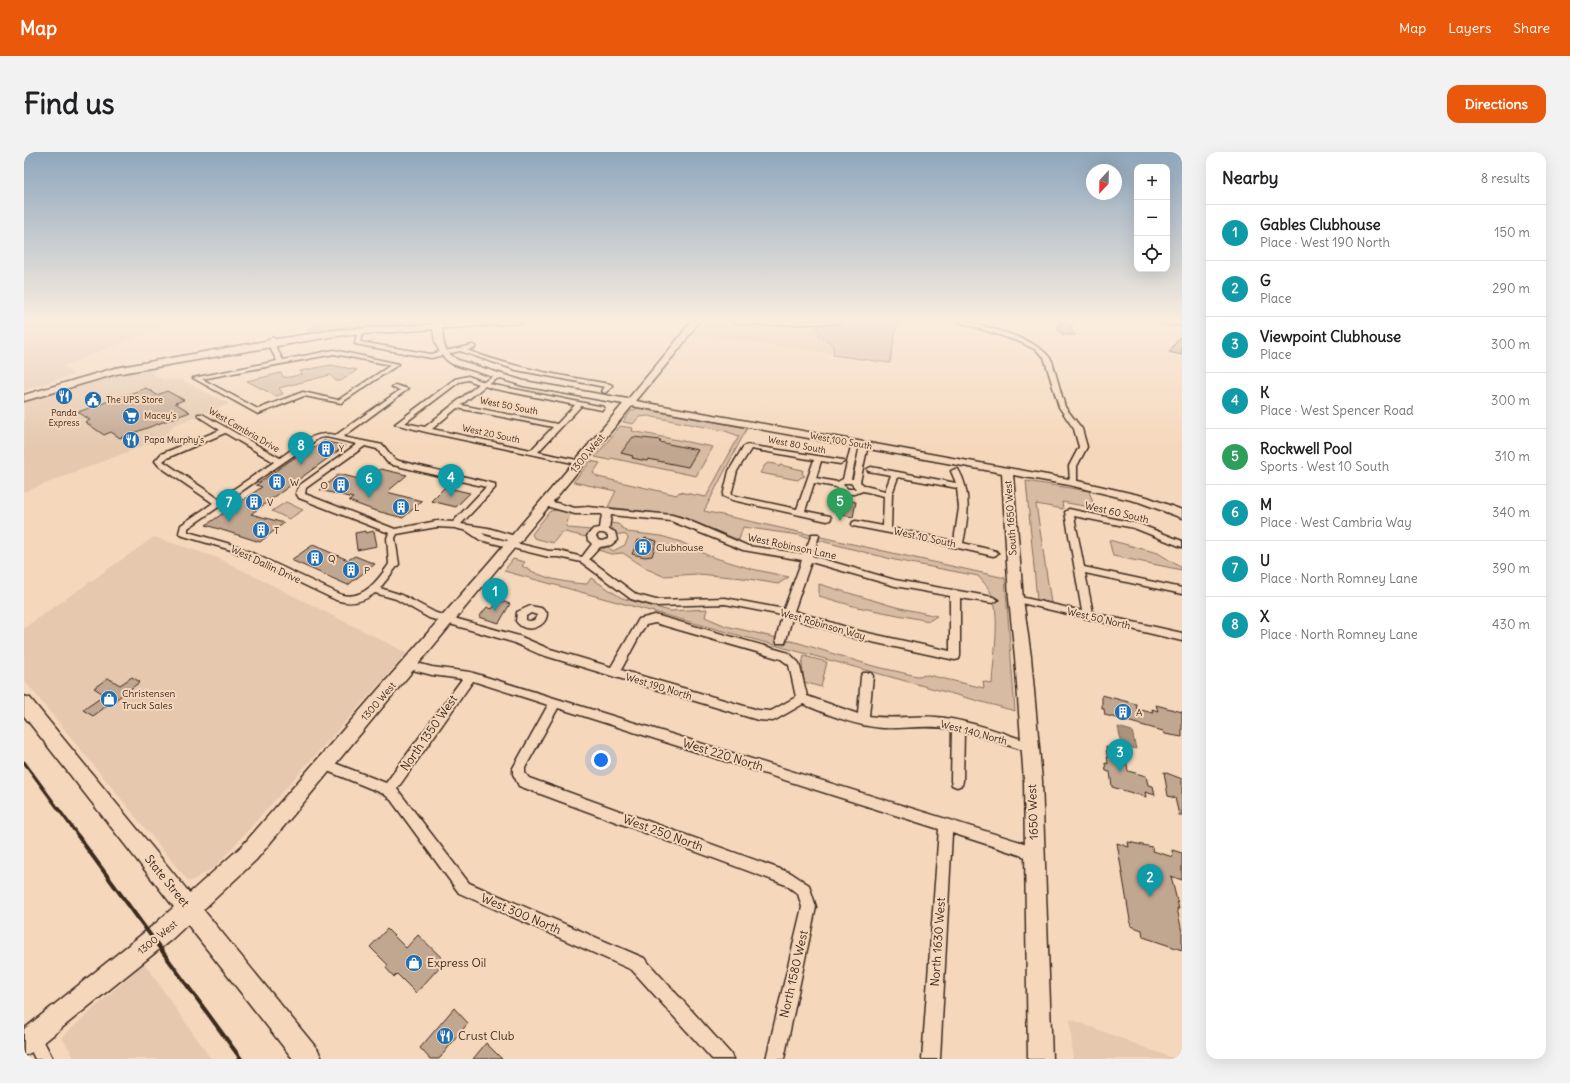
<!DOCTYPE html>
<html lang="en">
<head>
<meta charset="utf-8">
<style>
	body { margin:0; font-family:Delius,sans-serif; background:#f2f2f2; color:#202124 }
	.controls { position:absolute; right:12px; top:12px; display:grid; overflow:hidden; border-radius:8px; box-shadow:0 4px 16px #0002 }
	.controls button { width:36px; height:36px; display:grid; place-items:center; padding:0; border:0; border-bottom:1px solid #e0e0e0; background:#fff; color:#202124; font:20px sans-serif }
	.compass { position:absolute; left:1062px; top:12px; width:36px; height:36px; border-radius:50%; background:#fff; box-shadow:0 4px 16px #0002; rotate:202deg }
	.you { position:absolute; left:577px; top:608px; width:14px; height:14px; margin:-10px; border:3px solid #fff; border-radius:50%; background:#1a73e8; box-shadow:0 0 0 6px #1a73e833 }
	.badge { display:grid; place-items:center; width:26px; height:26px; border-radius:50%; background:#ea580c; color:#fff; font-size:13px; font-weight:700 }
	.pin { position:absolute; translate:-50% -33px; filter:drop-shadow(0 1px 2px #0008) }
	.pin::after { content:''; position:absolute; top:21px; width:14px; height:12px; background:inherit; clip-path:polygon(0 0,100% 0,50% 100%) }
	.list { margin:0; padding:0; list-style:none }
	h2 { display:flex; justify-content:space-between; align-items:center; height:52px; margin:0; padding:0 16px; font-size:17px }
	h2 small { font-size:13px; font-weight:400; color:#757577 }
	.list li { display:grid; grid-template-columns:26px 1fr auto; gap:12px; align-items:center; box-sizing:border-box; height:56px; padding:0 16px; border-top:1px solid #e0e0e0 }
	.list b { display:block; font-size:15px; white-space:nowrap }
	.list p { margin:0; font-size:13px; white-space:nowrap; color:#757577 }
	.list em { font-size:13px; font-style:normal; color:#757577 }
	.icon { flex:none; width:22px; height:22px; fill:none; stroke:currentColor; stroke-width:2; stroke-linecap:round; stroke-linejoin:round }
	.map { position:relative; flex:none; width:1158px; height:907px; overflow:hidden; border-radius:12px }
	header { display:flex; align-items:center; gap:24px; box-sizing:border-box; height:56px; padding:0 20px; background:#ea580c; color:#fff }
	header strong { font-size:19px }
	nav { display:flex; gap:22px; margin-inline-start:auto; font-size:14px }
	.intro { display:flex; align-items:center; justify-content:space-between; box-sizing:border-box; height:96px; padding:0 24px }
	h1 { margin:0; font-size:28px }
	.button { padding:10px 18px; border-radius:12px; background:#ea580c; color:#fff; font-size:14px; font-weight:700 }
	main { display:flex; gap:24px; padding:0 24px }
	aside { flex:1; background:#fff; border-radius:12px; box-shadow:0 4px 16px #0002 }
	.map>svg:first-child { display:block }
	.built { fill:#e5c8ae }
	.green { fill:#d7bba2; stroke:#897260 }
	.water { fill:#ab937d; stroke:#7e6957 }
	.building { fill:#c1a690; stroke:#3b2a1e }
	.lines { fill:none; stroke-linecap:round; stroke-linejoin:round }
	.street-casing { stroke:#3b2a1e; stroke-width:3 }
	.secondary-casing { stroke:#3b2a1e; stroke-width:3 }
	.primary-casing { stroke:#3b2a1e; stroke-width:3 }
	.street { fill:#f5d7bb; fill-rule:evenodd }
	.secondary { fill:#f5d7bb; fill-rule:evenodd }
	.primary { fill:#f5d7bb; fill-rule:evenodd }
	.rail-far1 { stroke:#3b2a1e; stroke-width:3 }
	.rail { stroke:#3b2a1e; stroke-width:4 }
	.labels { text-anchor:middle; stroke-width:4; stroke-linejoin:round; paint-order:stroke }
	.far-poi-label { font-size:9px; fill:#3b2a1e; stroke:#f5d7bb; text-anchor:start }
	.far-street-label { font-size:9px; fill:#3b2a1e; stroke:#f5d7bb }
	.street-label { font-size:10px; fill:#3b2a1e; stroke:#f5d7bb }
	.poi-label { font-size:10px; fill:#3b2a1e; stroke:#f5d7bb; text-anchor:start }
	.near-street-label { font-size:12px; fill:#3b2a1e; stroke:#f5d7bb }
	.near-poi-label { font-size:12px; fill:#3b2a1e; stroke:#f5d7bb; text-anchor:start }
</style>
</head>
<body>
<header>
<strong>Map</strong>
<nav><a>Map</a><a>Layers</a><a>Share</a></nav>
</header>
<div class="intro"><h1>Find us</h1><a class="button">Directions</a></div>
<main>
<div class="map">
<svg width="1158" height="907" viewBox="0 0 1158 907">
	<rect width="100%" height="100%" fill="#f5d7bb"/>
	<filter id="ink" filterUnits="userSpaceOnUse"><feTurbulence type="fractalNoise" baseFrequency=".025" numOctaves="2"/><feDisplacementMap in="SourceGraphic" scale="8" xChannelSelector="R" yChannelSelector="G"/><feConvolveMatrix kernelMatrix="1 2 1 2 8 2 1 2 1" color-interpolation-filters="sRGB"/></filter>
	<g filter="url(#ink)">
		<path class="built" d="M0,169H151L40,214L49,223L0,238Z
			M682,170L743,174L791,173L795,178L794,183L802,186L809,195L807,201L669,182L678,171Z
			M130,214L131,223L139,228H158L205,252L150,273L139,286L0,340V247L78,224Z
			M130,385L194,406L383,501L191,715L165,730L0,528V476Z
			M120,811L187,907H51L38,885Z
			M1046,867L1151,907H1049Z"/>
		<path class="green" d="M300,169H405L283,178Z
			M840,169H869L877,172L873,173L866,211L809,203C811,189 804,189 794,184L796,180L792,174Z
			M307,213L333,218L317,229H312L306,223L255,236L259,242L252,244L223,229L257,221L259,225C267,226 272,223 278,222L276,219Z
			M614,256L723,276L680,359L981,426L991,559L480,419L489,407L501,410L498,414C518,426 540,431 563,432L567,426L598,446L646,459L683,457L681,465L702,474L775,491L849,514L893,524L904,523L960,536L959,529L968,532C969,506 977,467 968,443C965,435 958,429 954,424L871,408L774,383L719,375L715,388L656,364L584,355L592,339L549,330L567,309L576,311L569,321L574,325L653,343L655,340L682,345L715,284L701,279L624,264L615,265L609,272L599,270L607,259Z
			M596,274L609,276L608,279L689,295L672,324L587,306L585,308L571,305Z
			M744,311L752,312L755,315L756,313L779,318L778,322L781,324L776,326L774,328L736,321L741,313Z
			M1002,329L1065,339L1071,356L1038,350L1039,357L1012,352L1027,451L1013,448Z
			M262,350L279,358L265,367L248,359Z
			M533,358L546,361L542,374L544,376L567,378L562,385L541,380L537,381L529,391L510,386L508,382L526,359Z
			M585,371L594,372L603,380L637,384L657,390L685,404L728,417L765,425L754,432L719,426L674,422L639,424L623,417L599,401L587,402L574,398L584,395L589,399L601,393L604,386L602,383L592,382Z
			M1085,388L1134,401L1158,416V418L1089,404Z
			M795,432L872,455L913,464L905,469L833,455L795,444Z
			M780,504L803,510L797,535L780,530L778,512Z"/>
		<path class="water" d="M1094,575L1108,579L1112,597L1098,593Z"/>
		<path class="building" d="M1039,170L1049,173L1045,176L1052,183H1039L1034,177V173Z
			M1158,182V203L1145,200Z
			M122,236L133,243L143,239L160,248L151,251L166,260L96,286L87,280L80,283L61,270L66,268L54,260Z
			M609,285L637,288L635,290L674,298L664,315L624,307L623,309L608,306L609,304L597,301Z
			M300,289L321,294L227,362L260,371L236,390L182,373L238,335L232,333L257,315L273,304L277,305Z
			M357,317L383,323L363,340L398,349L379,366L349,358L325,349L329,346L296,338L315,322L343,329Z
			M421,335L433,338L446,341L432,355L407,349Z
			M817,347L832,350L829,365L813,362Z
			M342,379V381L350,379L353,394L333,398L331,381Z
			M621,386L633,389L628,404L621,405L608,402L614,388L619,389Z
			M289,393L324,408L331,404L351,412L324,433L267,408Z
			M475,448L486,452L475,471L455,465L463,455L468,457Z
			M108,525L116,530L69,564L59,558L81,543L70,536L84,526L96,533Z
			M1078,543L1112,552L1113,557L1129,561L1128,557L1134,559L1132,553L1158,560V585L1141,582L1139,579L1081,563L1080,557H1078Z
			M1082,595L1101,600L1104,619L1122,624L1124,633L1129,634L1131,643L1121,640L1122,645L1088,635L1086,620L1082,619L1081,611L1084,612Z
			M1140,620L1158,627V663H1155L1151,646L1144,644Z
			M1104,690L1128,695L1129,699L1149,705L1148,698L1158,701V728L1147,724L1155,757L1153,756L1158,780V798L1119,785L1118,778L1107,774L1093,691L1105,695Z
			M363,777L382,796L394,783L421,809L392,841L373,822L370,825L362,816L364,813L346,795Z
			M430,856L444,871L415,907H406L396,896Z
			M462,891L478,907H449Z"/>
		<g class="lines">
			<defs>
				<path id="street" d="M933,169H941C966,177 1014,185 1028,209L1041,255L1058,277L1063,295L1053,314V333H1047L1046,331L1045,314L1055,295L1050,277L1035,255L1020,205L1012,198L996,190Z
					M1134,169L1158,170V174L1137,171Z
					M336,178L339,180L336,190L407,202L449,193L451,194V196L443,198C489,216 537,224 586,232L589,234L581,241L578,239L581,235L492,218L436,199L407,206L331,192L333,180Z
					M248,185L251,187L252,190L250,192L259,208L310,198L375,212L317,251L280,244L234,262L169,226L253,209L244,192L246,190L245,187ZM310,202L367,213L314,248L279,240L234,257L178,227Z
					M474,222L476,223V225L465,232L580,255V257L578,258L557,254L514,300L558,309V313L402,280L371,272L431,227L444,224L460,230ZM444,228L455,232L401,275L381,271L435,230ZM461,234L466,236L551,253L533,272L437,253ZM433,256L529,275L507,298L408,277Z
					M371,233L384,237L319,285L359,293L369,306L375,309L471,332V336L437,372L464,376L498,386L499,388L495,391L458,381L462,384L525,399H535L558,405L568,392L564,388L563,384L569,377L576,376L578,362H551L518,353V349L521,348L551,356L564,355L648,363L661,367L724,394L780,402L788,382H794L795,384L788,404L871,428L969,445L974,448L969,451L936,446V504L935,507L931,508L834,487L768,466L762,488L761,491H753L752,488L758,463L701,452L632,454L607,447L557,410L535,405H525L456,388L443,379L431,376L413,375L373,382L371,386L375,412L356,436L378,443L412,461L495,484L523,496L587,515L615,467L631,463L765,501L775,511L783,544L834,562L837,524L839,521H847L849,524L845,564C868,568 890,563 912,565C945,568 978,581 1009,591L1011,595L1009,599L1005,600L940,579L939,629L938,633L933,635L928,633L927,629L928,577C904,572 881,577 858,576C831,574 803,562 779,552L753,567L749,569L734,568L515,502L488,490L405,466L372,447L351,441C339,450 327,453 312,448L207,398L156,383L155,381L157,373L189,351L135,314L131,309L137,302L196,278L174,264V262H178L256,306C275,293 288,278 312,283L376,238L369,236L368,235ZM201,281L250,310L195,347L139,309L143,306ZM302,285L333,292L276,333L272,341L275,346L365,381L363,386L365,412C354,428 340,448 318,443L213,394L164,380V376L295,286ZM341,294L353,297L363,310L369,313L462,335L429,370L413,369L371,377L281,342L282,336ZM587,363L647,369L719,398L778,408L760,457L701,446L632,448L621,445L613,443L565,407L576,395L587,393L593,388L591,380L585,377ZM575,381H579L584,383V387L578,389L574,388L572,384ZM787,410L871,434L926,444V499L835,479L770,459ZM631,471L757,507L765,513L772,545L747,559L734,558L597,518L619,477L622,473Z
					M828,290H831L835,292L827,327H829L836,293L840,291L844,293L836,330L841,334L861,339L867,323L844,319L843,317L847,315L932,331L927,319L931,317H934C948,340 944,367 939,391L972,399L974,401L972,403L969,404L891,386L829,374L828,372L829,370L832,369L859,374L860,344L839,339L830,342H824L816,339L812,335L790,331L781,359L806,364L807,366L806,368L803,369L708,348L699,344L705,319L719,295L723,293L819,308L820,310L816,312L797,309L792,326L813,330L819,327ZM727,297L790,308L773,357L707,343L713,319ZM874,325L933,336L935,356L930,389L867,376L868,342ZM821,331H827L832,337H824L819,333Z
					M1045,357L1115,372L1158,389V395L1110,376L1050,364L1060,415L1158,436V442L1061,421L1069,461L1158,481V489L989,449L987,447L992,444L1058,459L1041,360Z
					M506,454L517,456L523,461C523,477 500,482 492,469L493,460ZM507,461L513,463V465C510,469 506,470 502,468V464Z
					M385,509L408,515L446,520L1016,696L1018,701L1016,706L1011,708L928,681L916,907H898L915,677L534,556L501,616V621L505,626L767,721L785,733L792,755L760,907H742L778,755L774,742L762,733L495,634L489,622V616L524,553L449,529L373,637L445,731L620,806L706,901L709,907H688L608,818L435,741L367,648L360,642L296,616L294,612L296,608L300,607L362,631L438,527L408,523L381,516L380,513L381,510Z
					M9,878L15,880L29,907H11L1,886L3,880Z"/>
				<path id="secondary" d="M409,169H417L420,193L424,201L434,208L500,229L604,247L650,192L667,169H675L656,196L612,249L1045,327L1123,345L1158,358V366L1115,350L1045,333L989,323L999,447L1007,505L1018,629L1028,907H1004L1000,629L991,505L985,447L978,321L608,254L232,708L148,787L8,900L0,904V877L132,771L218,694L467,408L599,252L499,234L428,212C412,202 409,187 409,169Z"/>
				<path id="primary" d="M464,169H502L498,171L311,184L92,222L0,249V243L91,216L253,187L311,178Z
					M707,169H817L813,171L744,173L711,171Z
					M0,544L6,546L294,898L298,907H269L0,564Z"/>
			</defs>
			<use href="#street" class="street-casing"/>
			<use href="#secondary" class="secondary-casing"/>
			<use href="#primary" class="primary-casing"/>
			<use href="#street" class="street"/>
			<use href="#secondary" class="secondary"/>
			<use href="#primary" class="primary"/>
			<path class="rail-far1" d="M0,610L55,685"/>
			<path class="rail" d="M54,684L217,907"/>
		</g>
	</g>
	<linearGradient id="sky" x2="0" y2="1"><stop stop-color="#8fa7bd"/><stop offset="0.57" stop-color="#faede0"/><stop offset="1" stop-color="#faede0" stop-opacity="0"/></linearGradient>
	<rect width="1158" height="296" fill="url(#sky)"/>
	<defs>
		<symbol id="restaurant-disc" viewBox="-11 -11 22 22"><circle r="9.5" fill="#1f6fb2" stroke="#f5d7bb"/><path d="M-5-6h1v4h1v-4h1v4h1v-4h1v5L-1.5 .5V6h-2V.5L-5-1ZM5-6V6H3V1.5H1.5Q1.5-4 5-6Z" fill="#fff"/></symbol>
		<symbol id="civic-disc" viewBox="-11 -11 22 22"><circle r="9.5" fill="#1f6fb2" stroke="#f5d7bb"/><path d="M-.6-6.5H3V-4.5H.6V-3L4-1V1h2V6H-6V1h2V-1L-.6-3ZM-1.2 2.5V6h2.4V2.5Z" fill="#fff"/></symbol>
		<symbol id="supermarket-disc" viewBox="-11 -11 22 22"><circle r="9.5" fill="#1f6fb2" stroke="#f5d7bb"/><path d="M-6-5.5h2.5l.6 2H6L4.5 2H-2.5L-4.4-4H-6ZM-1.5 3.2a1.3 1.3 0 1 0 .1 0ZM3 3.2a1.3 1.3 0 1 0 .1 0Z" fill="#fff"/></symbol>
		<symbol id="building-disc" viewBox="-11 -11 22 22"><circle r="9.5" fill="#1f6fb2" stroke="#f5d7bb"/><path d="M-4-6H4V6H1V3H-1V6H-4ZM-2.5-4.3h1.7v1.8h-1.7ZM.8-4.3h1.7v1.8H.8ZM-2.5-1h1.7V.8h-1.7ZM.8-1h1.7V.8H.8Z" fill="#fff"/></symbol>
		<symbol id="shop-disc" viewBox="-11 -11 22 22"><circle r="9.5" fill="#1f6fb2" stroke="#f5d7bb"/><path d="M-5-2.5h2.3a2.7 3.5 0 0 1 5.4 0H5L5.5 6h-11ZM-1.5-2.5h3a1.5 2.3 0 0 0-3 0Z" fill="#fff"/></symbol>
	</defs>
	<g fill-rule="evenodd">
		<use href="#restaurant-disc" x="30" y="234" width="20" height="20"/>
		<use href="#civic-disc" x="59" y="238" width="20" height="20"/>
		<use href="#supermarket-disc" x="97" y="254" width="20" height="20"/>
		<use href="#restaurant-disc" x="97" y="278" width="20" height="20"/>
		<use href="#building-disc" x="292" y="287" width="20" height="20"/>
		<use href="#building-disc" x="243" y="320" width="20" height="20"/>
		<use href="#building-disc" x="307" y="323" width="20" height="20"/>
		<use href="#building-disc" x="220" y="340" width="20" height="20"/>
		<use href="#building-disc" x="367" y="345" width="20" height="20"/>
		<use href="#building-disc" x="227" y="368" width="20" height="20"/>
		<use href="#building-disc" x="609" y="385" width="20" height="20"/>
		<use href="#building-disc" x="281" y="396" width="20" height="20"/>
		<use href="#building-disc" x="317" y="408" width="20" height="20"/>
		<use href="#shop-disc" x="75" y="537" width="20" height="20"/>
		<use href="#building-disc" x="1089" y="550" width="20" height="20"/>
		<use href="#shop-disc" x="380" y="801" width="20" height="20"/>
		<use href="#restaurant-disc" x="411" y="874" width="20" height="20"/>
	</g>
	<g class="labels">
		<g class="far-poi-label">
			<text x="82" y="251">The UPS Store</text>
			<text x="40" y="264" text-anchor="middle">Panda<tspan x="40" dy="10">Express</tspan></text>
			<text x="120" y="267">Macey's</text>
			<text x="120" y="291">Papa Murphy's</text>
			<text x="315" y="300">Y</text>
		</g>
		<g class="far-street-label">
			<text transform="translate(485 254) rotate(11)" y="3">West 50 South</text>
			<text transform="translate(220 278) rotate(30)" y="3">West Cambria Drive</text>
			<text transform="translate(467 282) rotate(12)" y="3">West 20 South</text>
			<text transform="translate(817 289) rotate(10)" y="3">West 100 South</text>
			<text transform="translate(773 293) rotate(11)" y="3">West 80 South</text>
		</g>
		<g class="street-label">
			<text transform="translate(563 301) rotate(-50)" y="4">1300 West</text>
			<text transform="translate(1093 360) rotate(13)" y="4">West 60 South</text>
			<text transform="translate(986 366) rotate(-94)" y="4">South 1650 West</text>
			<text transform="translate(901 385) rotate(12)" y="4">West 10 South</text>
			<text transform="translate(768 394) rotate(12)" y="4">West Robinson Lane</text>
			<text transform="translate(242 412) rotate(25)" y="4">West Dallin Drive</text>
			<text transform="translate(1075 466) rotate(13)" y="4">West 50 North</text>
			<text transform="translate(799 472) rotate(16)" y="4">West Robinson Way</text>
			<text transform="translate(635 534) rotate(17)" y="4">West 190 North</text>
			<text transform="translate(354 549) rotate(-49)" y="4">1300 West</text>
			<text transform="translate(950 580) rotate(15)" y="4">West 140 North</text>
			<text transform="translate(133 785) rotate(-39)" y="4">1300 West</text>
		</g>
		<g class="poi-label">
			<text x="266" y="334">W</text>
			<text x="304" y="337" text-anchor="end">O</text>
			<text x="243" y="354">V</text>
			<text x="390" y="359">L</text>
			<text x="250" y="382">T</text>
			<text x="632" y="399">Clubhouse</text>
			<text x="304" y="410">Q</text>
			<text x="340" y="422">P</text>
			<text x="98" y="545">Christensen<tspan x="98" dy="12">Truck Sales</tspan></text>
			<text x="1112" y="564">A</text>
		</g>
		<g class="near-street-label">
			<text transform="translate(405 581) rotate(-55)" y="4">North 1350 West</text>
			<text transform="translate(699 603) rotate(17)" y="4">West 220 North</text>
			<text transform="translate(1009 660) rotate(-92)" y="4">1650 West</text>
			<text transform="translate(639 681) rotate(20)" y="4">West 250 North</text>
			<text transform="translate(143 729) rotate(51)" y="4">State Street</text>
			<text transform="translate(497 762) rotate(23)" y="4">West 300 North</text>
			<text transform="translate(914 790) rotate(-86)" y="4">North 1630 West</text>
			<text transform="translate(770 822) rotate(-77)" y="4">North 1580 West</text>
		</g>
		<g class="near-poi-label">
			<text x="403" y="815">Express Oil</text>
			<text x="434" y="888">Crust Club</text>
		</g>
	</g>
</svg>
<div class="controls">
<button>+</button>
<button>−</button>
<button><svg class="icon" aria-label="locate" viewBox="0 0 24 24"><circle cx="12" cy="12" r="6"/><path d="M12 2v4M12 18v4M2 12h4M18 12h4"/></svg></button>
</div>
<svg class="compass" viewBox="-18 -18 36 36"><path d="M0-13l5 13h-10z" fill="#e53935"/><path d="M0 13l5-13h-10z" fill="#757577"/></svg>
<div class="you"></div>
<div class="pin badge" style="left:471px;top:459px;background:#0f9aa8">1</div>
<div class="pin badge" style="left:1126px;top:745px;background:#0f9aa8">2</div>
<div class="pin badge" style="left:1096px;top:620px;background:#0f9aa8">3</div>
<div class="pin badge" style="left:427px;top:345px;background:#0f9aa8">4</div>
<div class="pin badge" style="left:816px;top:369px;background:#2e9e5b">5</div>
<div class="pin badge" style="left:345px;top:346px;background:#0f9aa8">6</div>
<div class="pin badge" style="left:205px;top:370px;background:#0f9aa8">7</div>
<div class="pin badge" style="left:277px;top:313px;background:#0f9aa8">8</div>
</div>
<aside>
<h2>Nearby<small>8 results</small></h2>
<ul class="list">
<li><span class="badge" style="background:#0f9aa8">1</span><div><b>Gables Clubhouse</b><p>Place · West 190 North</p></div><em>150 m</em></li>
<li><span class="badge" style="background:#0f9aa8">2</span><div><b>G</b><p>Place</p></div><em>290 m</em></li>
<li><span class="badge" style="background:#0f9aa8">3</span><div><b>Viewpoint Clubhouse</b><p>Place</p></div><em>300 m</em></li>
<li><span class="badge" style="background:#0f9aa8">4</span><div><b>K</b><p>Place · West Spencer Road</p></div><em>300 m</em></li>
<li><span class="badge" style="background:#2e9e5b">5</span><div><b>Rockwell Pool</b><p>Sports · West 10 South</p></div><em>310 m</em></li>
<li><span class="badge" style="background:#0f9aa8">6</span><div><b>M</b><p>Place · West Cambria Way</p></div><em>340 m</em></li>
<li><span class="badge" style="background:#0f9aa8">7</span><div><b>U</b><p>Place · North Romney Lane</p></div><em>390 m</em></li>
<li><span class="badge" style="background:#0f9aa8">8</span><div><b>X</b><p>Place · North Romney Lane</p></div><em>430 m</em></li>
</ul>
</aside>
</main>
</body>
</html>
